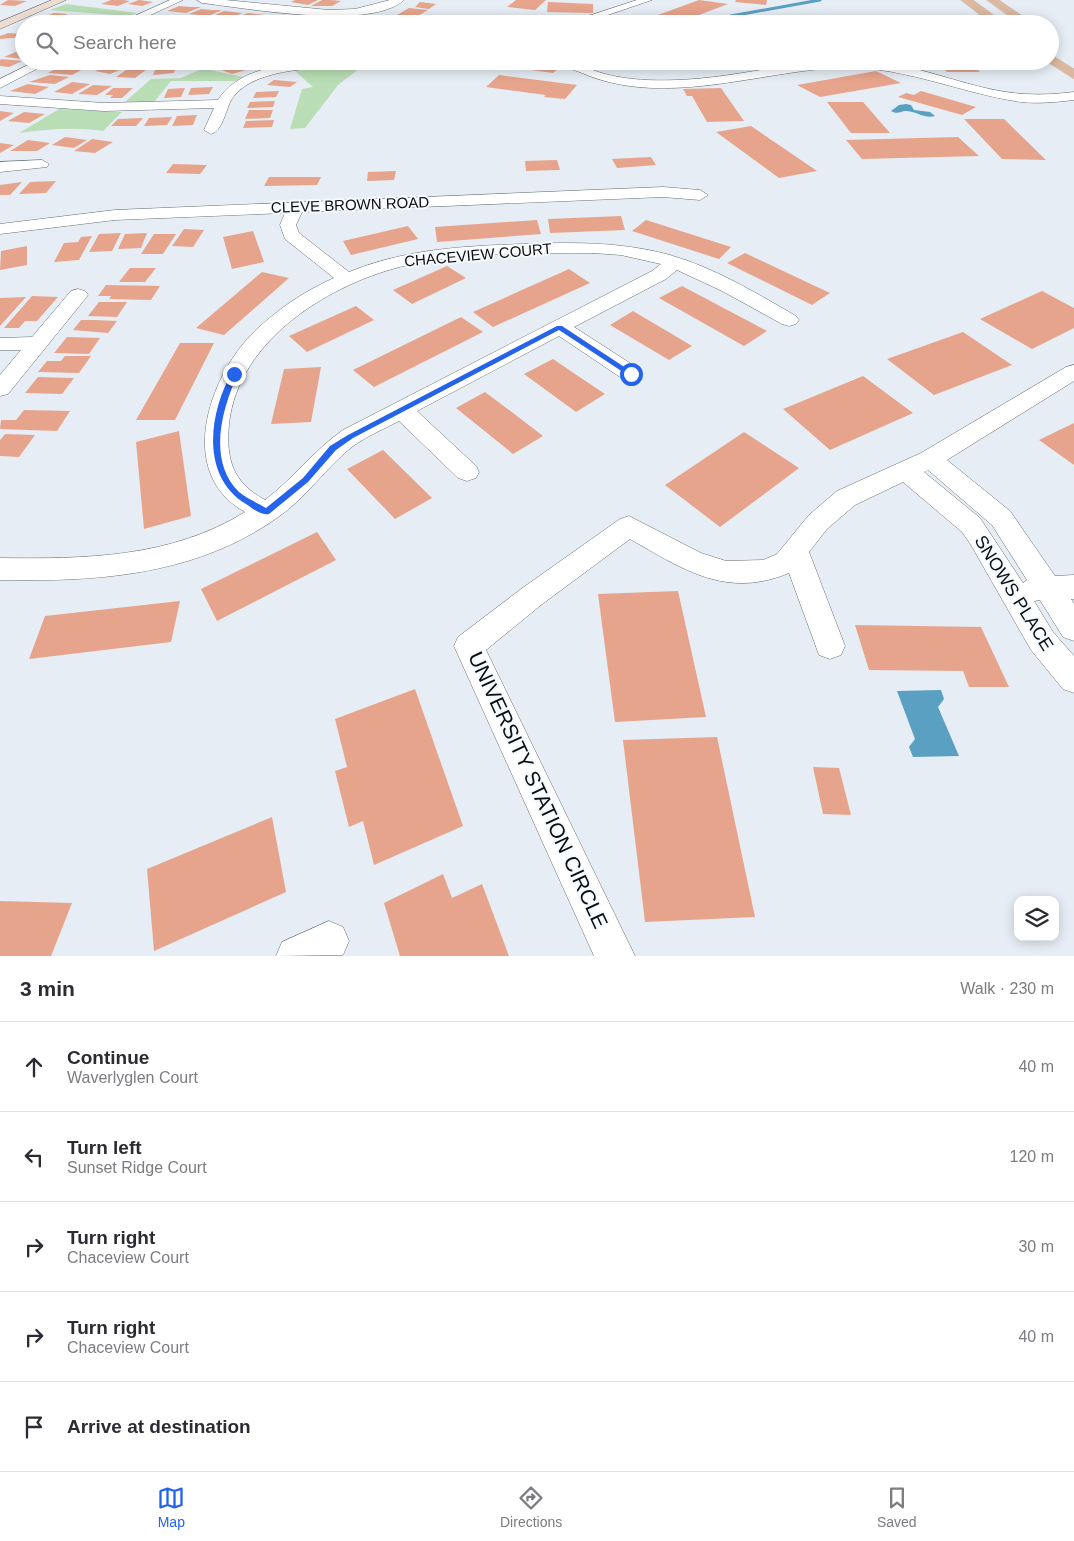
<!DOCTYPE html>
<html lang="en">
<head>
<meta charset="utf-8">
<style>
	body { margin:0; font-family:Helvetica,sans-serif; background:#f7f7f7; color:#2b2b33 }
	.controls { position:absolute; right:15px; bottom:15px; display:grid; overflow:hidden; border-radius:10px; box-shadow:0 2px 12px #0003 }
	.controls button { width:45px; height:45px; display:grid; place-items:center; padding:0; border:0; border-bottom:1px solid #e1e1e2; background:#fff; color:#2b2b33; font:25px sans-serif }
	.stop { position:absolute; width:15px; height:15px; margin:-11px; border:4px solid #2563eb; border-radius:50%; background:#fff }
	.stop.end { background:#2563eb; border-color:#fff; box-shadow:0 1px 5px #0008 }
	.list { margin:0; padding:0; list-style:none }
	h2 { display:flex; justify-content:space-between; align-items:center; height:65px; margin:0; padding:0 20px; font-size:21px }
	h2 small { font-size:16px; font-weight:400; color:#7c7c81 }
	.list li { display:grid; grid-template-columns:32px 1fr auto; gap:15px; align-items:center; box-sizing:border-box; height:90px; padding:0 20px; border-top:1px solid #e1e1e2 }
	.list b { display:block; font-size:19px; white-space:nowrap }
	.list p { margin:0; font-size:16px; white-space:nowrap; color:#7c7c81 }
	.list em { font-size:16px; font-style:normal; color:#7c7c81 }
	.icon { flex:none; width:28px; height:28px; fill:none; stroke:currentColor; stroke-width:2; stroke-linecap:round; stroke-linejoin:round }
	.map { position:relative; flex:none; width:1074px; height:956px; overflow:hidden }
	.search { position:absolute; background:#fff; box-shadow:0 2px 12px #0003; left:15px; right:15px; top:15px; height:55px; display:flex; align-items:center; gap:12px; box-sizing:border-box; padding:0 18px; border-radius:28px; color:#7c7c81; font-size:19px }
	.sheet { height:515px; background:#fff }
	nav { display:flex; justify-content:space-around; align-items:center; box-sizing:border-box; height:70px; border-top:1px solid #e1e1e2; background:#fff; font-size:14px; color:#7c7c81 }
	nav a { display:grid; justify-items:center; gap:2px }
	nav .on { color:#2563eb }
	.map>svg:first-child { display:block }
	.green { fill:#b9deb5 }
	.water { fill:#5aa0c2 }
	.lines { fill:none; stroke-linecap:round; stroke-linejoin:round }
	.stream { stroke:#5aa0c2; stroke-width:3 }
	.building { fill:#e7a48c }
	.minor-casing { stroke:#686f75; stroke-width:1 }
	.secondary-casing { stroke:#686f75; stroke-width:1 }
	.primary-casing { stroke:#c9caca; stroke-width:1 }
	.minor { fill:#fff; fill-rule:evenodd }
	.secondary { fill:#eddcd0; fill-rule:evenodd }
	.primary { fill:#dcb8a0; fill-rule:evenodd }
	.route { fill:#2563eb }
	.labels { text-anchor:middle; stroke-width:4; stroke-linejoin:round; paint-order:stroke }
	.far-street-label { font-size:15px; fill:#0b0e10; stroke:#f5fafe }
	.street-label { font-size:18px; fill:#0b0e10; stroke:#f5fafe }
	.near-street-label { font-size:21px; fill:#0b0e10; stroke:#f5fafe }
</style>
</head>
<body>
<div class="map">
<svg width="1074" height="956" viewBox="0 0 1074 956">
	<rect width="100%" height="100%" fill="#e6edf4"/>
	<path class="green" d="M66,4L137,13L129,16L50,10Z
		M363,14L371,21L396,24H311L322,16Z
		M155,15L226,24L142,21Z
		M219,61H225L206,69L243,77L235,81H171L154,102H125L151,79L181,78Z
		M333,67L360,68L338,85L305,128L290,129L302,89L313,87L295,71Z
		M59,109L122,112L103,131C75,127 48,129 19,133Z"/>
	<path class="water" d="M906,104L911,105L914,110L930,112L935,116C924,119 916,111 906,111C900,111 898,115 891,111L899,105Z
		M941,690L944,699L938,707L959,756L913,757L909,747L915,739L897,691Z"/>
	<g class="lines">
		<path class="stream" d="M702,24L731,16L820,0"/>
	</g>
	<path class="building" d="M8,0L27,1L15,6L0,5Z
		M111,0H123L130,1L118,6L101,4Z
		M139,0L153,2L142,6L128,4Z
		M295,0H318L308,5L291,2Z
		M322,0H331L341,1L332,6H311Z
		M516,0H546L535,10L507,7Z
		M699,0L728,4L683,21L658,15Z
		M736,0H767L766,5L735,2Z
		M420,2L436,4L429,9L415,7Z
		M548,2L593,4V13L547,12Z
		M179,6L190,7H201L186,13L167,11Z
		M409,8L428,10L416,17L397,15Z
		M201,9L212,10H222L208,16L189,14Z
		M224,11L242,13L230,19L211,17Z
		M54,13L68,14L62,16L68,17L44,24L29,23Z
		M248,13L265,15L255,19L238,17Z
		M387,15L404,17L395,22L379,20Z
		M93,16L112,17L102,22L83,21Z
		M282,16L291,17L278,24L257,22L268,17Z
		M292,19L304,21L313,20L307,24H282Z
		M484,21L544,22V24H483Z
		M8,33L24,34V37L0,39V36Z
		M18,51L24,52V59L4,57Z
		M0,60L2,59L22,61L9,67L0,66Z
		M249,61H274V62L256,66Z
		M727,61H753L754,62L734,65Z
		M936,61H968L980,72H947Z
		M116,63L132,65L110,74L95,71Z
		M177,64L174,73L153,75L156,67Z
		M237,64L250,69L232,74L219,69Z
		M61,66L85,68L72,75L48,73Z
		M132,66L150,67L135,78L116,77Z
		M535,66L558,69L553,73L531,70Z
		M876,71L901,83L820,97L797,85Z
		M50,75L69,77L55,84L29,82Z
		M499,75L577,85L565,99L544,97L546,95L486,87Z
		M274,80L297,82L290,87L267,85Z
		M72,82L90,84L72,94L54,92Z
		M28,84L49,87L35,94L10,91Z
		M93,85L112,86L97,95L78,94Z
		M213,87L209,94L188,95L191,88Z
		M113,88H133L122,98H110L113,95H105Z
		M185,88L181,97L164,98L168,89Z
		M721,88L744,121L707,122L692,96H687L683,89Z
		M279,91L276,97L253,98L256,92Z
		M921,91L976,107L962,115L898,97L906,93L914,95Z
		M275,101L273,107L247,108L250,102Z
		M827,102H863L890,133H851Z
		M249,110H273L270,118L245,119Z
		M0,111L14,113L0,121Z
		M24,112L45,114L29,123L8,121Z
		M197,115L193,125L172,126L177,116Z
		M172,117L167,125L144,126L149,118Z
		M143,118L136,126H111L118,119Z
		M964,119H1004L1046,160L1002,159Z
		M274,120L272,127L243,128L246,121Z
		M751,126L817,171L779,178L716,132Z
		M65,137L87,140L74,148L52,145Z
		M958,137L979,156L862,159L846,140Z
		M92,139L113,142L95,153L74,151Z
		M28,140L50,143L37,151H10Z
		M0,143L14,145L0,153Z
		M651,157L656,165L617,168L612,159Z
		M557,160L560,170L526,171L525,161Z
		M173,164L207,165L200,174L166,173Z
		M396,171L394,180L367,181L368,172Z
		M269,177H321L317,185L264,186Z
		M56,181L46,193L19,194L30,182Z
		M22,182L10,195H0V185Z
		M621,216L625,230L550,233L548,219Z
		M537,220L541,234L437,242L435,227Z
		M646,220L687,233L731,247L719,259L632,231Z
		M408,226L418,239L351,255L343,241Z
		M184,229L204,230L193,247L172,246Z
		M253,231L264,262L232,269L223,237Z
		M121,233L112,251L89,252L99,234Z
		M147,233L141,248L118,249L125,234Z
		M154,234H176L163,254H141Z
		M92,236L79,260L54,262L64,243L78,242L81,237Z
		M27,246V265L0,270L1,251Z
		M745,253L815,286L830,293L812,305L727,263Z
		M447,266L466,278L412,304L393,290Z
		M130,268H156L145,282H119Z
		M569,269L590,283L493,327L473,312Z
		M262,272L289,278L224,335L196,328Z
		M106,285L160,286L151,300L109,299L111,296H98Z
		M682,286L752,323L767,331L744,346L659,298Z
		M1042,291L1074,308V328L1032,349L980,319Z
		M32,296L58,297L37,321H25L19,328H4Z
		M26,297L0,326V298Z
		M99,302H127L117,317L88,316Z
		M356,306L374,320L307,352L289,336Z
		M633,311L677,337L692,346L669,360L610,325Z
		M461,317L483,332L374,387L353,370Z
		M81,320H93L117,321L108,333L73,330Z
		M963,332L1012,365L934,395L887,359Z
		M67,337L100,338L89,354L54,353Z
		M180,343H214L175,420H136Z
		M65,356H91L79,373L38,372L47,361H61Z
		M553,359L578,376L605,394L576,412L524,374Z
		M321,367L311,422L271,424L284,369Z
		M863,376L913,413L830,450L783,409Z
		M38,377L74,378L62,394L25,393Z
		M485,392L513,413L543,436L513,454L456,408Z
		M24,410L70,411L57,431L0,429L1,420H16Z
		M1074,423V465L1039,440Z
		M179,431L191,516L144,529L136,442Z
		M744,432L799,468L720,527L665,485Z
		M5,434L35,435L19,457L0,456V440Z
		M383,450L432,498L395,519L347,469Z
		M317,532L336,560L217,621L201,589Z
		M678,591L706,717L615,722L598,594Z
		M180,601L171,642L29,659L45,616Z
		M855,625L981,627L1009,687H969L963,671L869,670Z
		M415,689L463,826L374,865L363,821L349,827L335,771L347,767L335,719Z
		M717,737L755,917L645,922L623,740Z
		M813,767L839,768L851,815L823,814Z
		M272,817L286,892L154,951L147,869Z
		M443,874L452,898L482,884L509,956H400L384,903Z
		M0,901L72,903L51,956H0Z"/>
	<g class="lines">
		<defs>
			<path id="minor" d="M170,0H183L131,24H117Z
				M197,0H225L329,10L355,9L390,0H404C371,31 246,8 202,3Z
				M637,0H652L581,24H564Z
				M36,61H52L0,88V79Z
				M319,61H359L362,64L356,68C322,67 257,67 234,96C226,105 224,131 211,134L204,130L214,108L104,111L0,104V96L104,103L218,100C238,68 284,64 319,61Z
				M558,61C580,61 586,69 605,74C628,80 653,81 677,80C742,78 806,56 873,61C925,66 973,91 1025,94C1042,95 1057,94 1074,92V100C1056,102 1039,104 1021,102C958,93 897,63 832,68C751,74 660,107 582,73C574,70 564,67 558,61Z
				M42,160L49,164L47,167L0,172V162Z
				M663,187L700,190L708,195L700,200L663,197L302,212L296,225L299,233L349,272C405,249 464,246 524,244C574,242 622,242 670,255C715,268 756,293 796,316L799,320L796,324L789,326L782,324L722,291L677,270L666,279L574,327L639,369L642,374L639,379L631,381L623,379L559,336L417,411L476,466L479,472L476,478L467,481L458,478L399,421C382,430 362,438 347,451C325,470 308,494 285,512C202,575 101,582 0,580V558C85,559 171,558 245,512C176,474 208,379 252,334C275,311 304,291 334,278L285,239L280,225L285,213L115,220L0,234V224L115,210ZM593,253L621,255L661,264L652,271L343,430C314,450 293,479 265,500C232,482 226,459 229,424C238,339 332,282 408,265C467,252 533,253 593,253Z
				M78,289L85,291L88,295L85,299L8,394L0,396V375L21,350H0V338L32,337L71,291Z
				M1074,365V381L947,460L1010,511L1055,576L1074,575V599H1071L1074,604V641L1063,637L1040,600L1034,601L1053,632L1074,656V693L1063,689L1031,650L971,545L962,532L903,482L855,505L827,529L809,552L845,646L841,655L830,659L819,655L789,573C727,599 684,570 630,539L541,605L486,650L635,956H594L454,646L458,637L521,589L620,519L629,516L701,553L726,561L763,560L777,554L809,515L837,491L921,453L1066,367ZM928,470L992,525L1027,580L1023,583L980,518L924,472Z
				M329,921L343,927L349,941L343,955L276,956L282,942Z"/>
			<path id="secondary" d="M52,0H66L0,29V22Z"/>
			<path id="primary" d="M961,0H973L1006,24H992Z
				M987,0H999L1034,24H1020Z
				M1050,54L1074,69V79L1046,61H1050Z"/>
		</defs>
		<use href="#minor" class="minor-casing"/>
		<use href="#secondary" class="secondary-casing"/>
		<use href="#primary" class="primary-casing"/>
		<use href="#minor" class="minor"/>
		<use href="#secondary" class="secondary"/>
		<use href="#primary" class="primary"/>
	</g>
	<path class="route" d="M557,326H562L635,374L629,376L559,330L353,438L336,450L308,482L269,514C261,516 252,508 246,504C200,476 209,413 232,372L238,374C222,408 207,461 239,492C246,498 258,503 266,508L303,478L330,446L348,435Z"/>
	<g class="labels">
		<g class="far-street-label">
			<text transform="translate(350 205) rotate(-2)" y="5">CLEVE BROWN ROAD</text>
			<text transform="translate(478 255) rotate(-5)" y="5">CHACEVIEW COURT</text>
		</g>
		<g class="street-label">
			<text transform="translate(1014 593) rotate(58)" y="6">SNOWS PLACE</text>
		</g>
		<g class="near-street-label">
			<text transform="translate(538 790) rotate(65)" y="7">UNIVERSITY STATION CIRCLE</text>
		</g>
	</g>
</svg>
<div class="controls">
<button><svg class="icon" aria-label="layers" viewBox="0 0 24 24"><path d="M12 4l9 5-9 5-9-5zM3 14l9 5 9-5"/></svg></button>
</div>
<div class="stop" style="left:631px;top:374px"></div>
<div class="stop end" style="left:234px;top:374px"></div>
<div class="search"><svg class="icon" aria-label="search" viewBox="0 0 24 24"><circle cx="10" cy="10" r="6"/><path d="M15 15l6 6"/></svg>Search here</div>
</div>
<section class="sheet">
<h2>3 min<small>Walk · 230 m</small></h2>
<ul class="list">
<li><svg class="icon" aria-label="ahead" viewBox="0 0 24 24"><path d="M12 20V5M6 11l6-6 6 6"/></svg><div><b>Continue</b><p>Waverlyglen Court</p></div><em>40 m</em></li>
<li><svg class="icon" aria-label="left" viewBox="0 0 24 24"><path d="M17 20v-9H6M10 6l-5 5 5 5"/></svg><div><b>Turn left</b><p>Sunset Ridge Court</p></div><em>120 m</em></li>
<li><svg class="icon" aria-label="right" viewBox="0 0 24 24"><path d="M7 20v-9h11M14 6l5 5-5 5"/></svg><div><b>Turn right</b><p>Chaceview Court</p></div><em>30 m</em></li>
<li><svg class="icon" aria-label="right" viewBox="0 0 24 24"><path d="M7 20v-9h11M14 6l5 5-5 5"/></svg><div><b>Turn right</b><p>Chaceview Court</p></div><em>40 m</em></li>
<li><svg class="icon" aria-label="arrive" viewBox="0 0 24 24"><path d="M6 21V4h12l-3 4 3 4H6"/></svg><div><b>Arrive at destination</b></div></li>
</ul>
</section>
<nav>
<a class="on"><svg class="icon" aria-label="map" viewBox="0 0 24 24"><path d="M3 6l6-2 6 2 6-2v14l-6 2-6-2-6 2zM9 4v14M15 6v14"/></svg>Map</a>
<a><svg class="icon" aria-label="directions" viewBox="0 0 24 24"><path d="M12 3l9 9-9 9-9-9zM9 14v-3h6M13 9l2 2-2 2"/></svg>Directions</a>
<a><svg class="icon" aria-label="saved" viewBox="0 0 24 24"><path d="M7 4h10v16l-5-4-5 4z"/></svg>Saved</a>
</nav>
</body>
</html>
